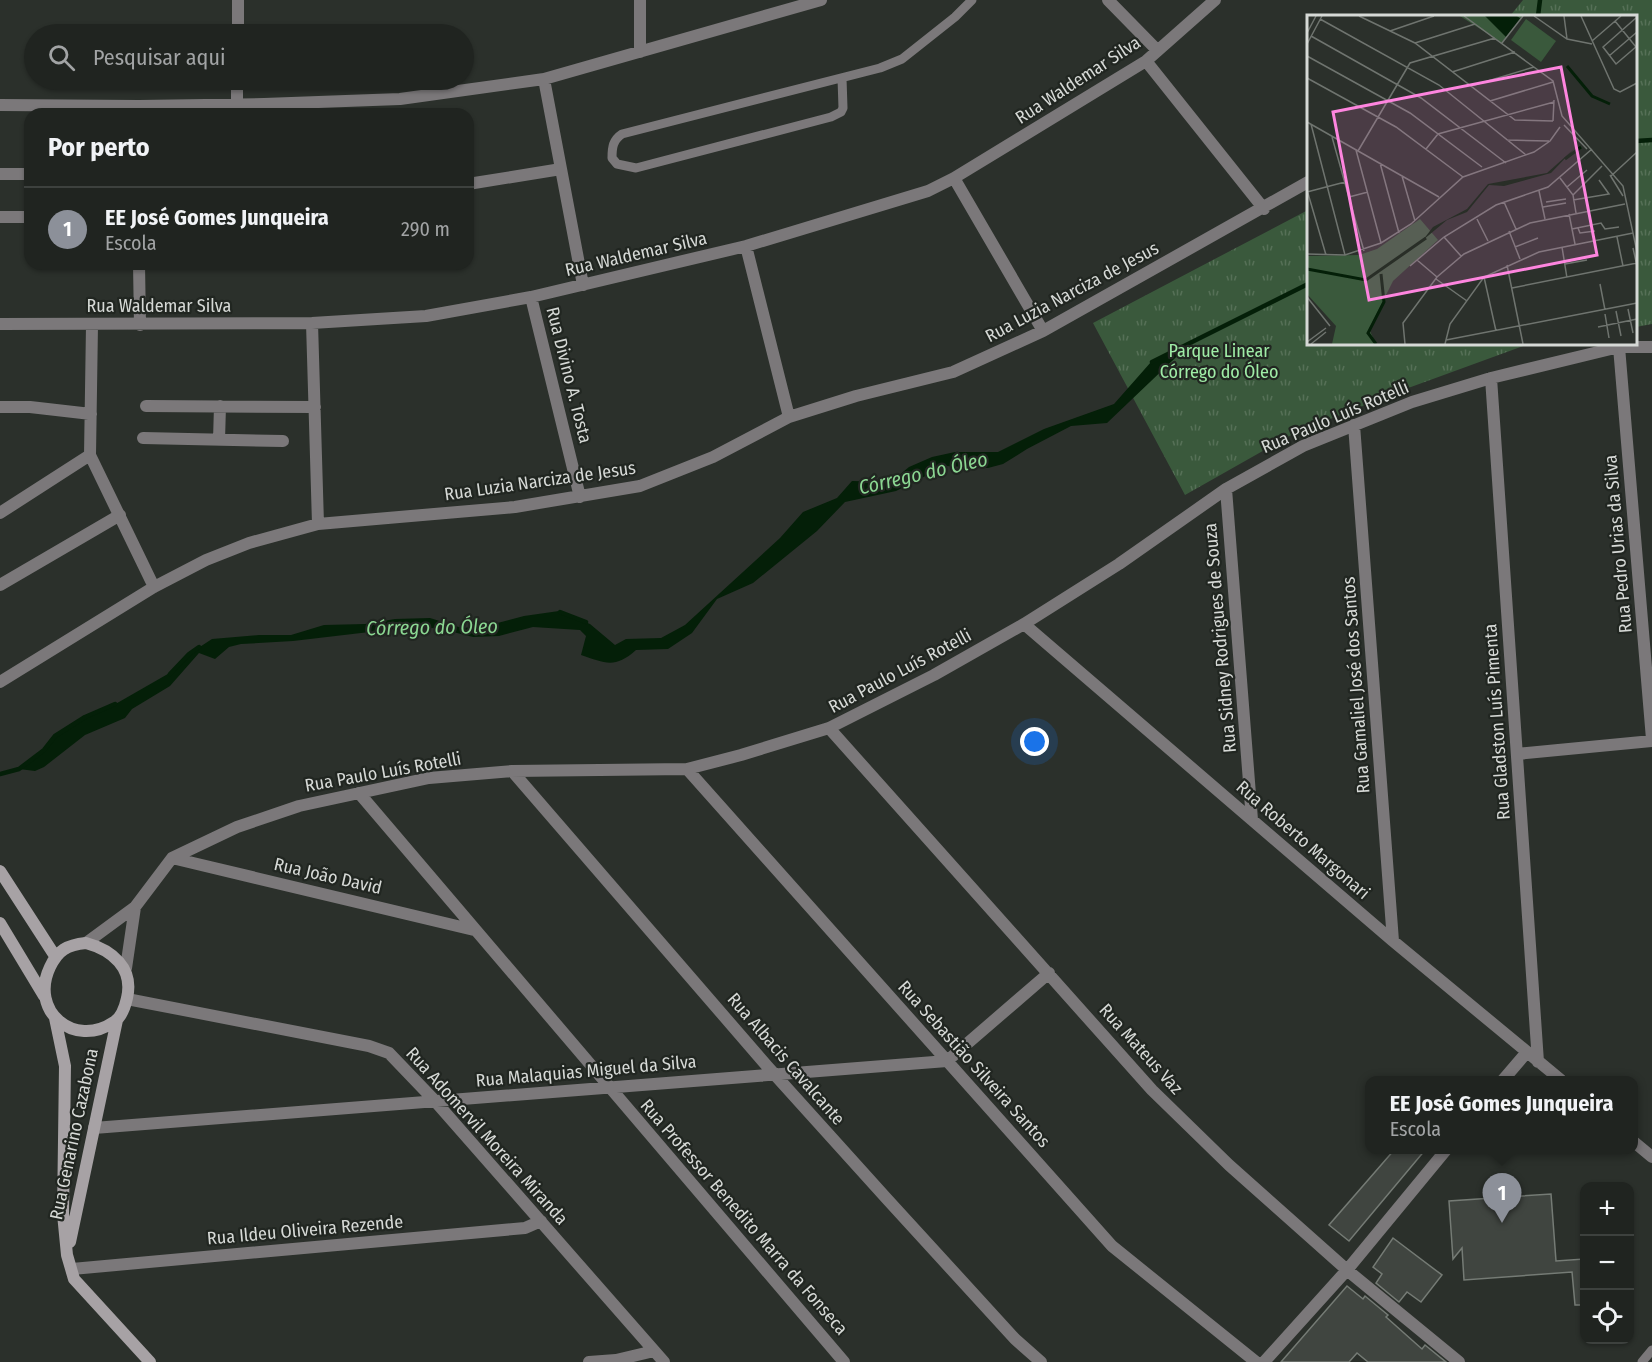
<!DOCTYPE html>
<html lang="pt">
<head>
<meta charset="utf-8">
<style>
	body { margin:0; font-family:"Fira Sans Condensed",sans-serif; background:#282c29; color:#f1f3f6 }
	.controls { position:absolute; right:18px; bottom:18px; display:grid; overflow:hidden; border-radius:12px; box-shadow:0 2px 4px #0004 }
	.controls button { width:54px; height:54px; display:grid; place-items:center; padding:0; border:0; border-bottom:2px solid #3d413e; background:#202420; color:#f1f3f6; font:30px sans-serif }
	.you { position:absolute; left:1035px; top:742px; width:21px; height:21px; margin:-15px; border:4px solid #fff; border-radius:50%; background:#1a73e8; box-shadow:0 0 0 9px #1a73e833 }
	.badge { display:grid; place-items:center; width:39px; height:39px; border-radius:50%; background:#8c9099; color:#fff; font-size:20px; font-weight:700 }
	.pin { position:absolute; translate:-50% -50px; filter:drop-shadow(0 2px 3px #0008) }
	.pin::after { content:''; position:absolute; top:32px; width:21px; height:18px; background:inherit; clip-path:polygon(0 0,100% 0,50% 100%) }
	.popup { position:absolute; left:1365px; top:1076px; width:273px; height:78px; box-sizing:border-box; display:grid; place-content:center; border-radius:12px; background:#202420; filter:drop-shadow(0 2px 4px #0005); font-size:20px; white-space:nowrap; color:#a2a4a5 }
	.popup b { font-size:22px; color:#f1f3f6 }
	.popup::after { content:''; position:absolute; left:50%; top:100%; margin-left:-12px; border:12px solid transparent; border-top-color:#202420 }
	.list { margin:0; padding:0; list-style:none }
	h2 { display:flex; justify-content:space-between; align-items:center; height:78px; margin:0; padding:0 24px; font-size:26px }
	h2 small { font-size:20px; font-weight:400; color:#a2a4a5 }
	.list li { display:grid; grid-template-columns:39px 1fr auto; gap:18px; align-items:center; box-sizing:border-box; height:84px; padding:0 24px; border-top:2px solid #3d413e }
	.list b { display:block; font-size:22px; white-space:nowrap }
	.list p { margin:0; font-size:20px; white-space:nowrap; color:#a2a4a5 }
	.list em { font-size:20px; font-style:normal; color:#a2a4a5 }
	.icon { flex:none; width:33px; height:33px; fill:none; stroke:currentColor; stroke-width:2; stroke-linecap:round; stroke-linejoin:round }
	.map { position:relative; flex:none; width:1652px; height:1362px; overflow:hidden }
	.search { position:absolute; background:#202420; box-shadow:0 2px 4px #0004; left:24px; top:24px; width:450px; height:66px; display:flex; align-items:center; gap:15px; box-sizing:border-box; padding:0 21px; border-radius:33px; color:#a2a4a5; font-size:22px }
	.panel { position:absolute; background:#202420; box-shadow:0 2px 4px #0004; left:24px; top:108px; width:450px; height:162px; border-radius:18px }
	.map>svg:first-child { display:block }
	.park { fill:url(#park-tufts) }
	.water { fill:#041f08 }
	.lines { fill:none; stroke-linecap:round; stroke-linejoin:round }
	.stream { stroke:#041f08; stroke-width:4.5 }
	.building { fill:#404540; stroke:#757b75; stroke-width:1.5 }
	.lane { stroke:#7b787a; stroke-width:9 }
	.street { stroke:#7b787a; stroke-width:12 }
	.secondary { stroke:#a7a2a5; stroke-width:12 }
	.labels { text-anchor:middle; stroke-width:4.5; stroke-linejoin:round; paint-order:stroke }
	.street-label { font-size:18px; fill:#d6d9d6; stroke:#212621 }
	.park-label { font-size:18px; fill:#9feca6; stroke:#212621 }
	.water-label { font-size:20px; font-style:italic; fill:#8bd792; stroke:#212621 }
	.inset-river { fill:none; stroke:#041f08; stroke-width:3 }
	.inset-road { fill:none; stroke:#6f746f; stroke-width:1.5 }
	.view { fill:#fe85df; fill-opacity:0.15; stroke:#fe85df; stroke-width:3 }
	.inset-edge { fill:none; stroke:#d6d9d6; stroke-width:3 }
</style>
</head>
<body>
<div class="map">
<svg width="1652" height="1362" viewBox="0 0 1652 1362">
	<defs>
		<pattern id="park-tufts" width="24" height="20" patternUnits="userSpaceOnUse" patternTransform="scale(1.5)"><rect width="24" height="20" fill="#3a593c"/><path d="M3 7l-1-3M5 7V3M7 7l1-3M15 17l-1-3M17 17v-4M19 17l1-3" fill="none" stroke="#567057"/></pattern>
	</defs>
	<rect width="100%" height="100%" fill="#2b302b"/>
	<path class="park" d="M1523,0H1652V324L1636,327V16H1510Z
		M1308,210V344H1529L1400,391L1293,434L1185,495L1093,323Z"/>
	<path class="water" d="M1193,341L1107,423L1071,426L1027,449L1003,464L988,468L945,466L896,491L845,502L817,531L753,583L717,599L692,633L668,649L636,650C615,669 605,663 581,655L586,636L580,630L533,627L499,636L473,637L437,628L395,629L293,641L241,644L229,647L215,659L199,653L170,686L132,709L125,718L85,735L44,767L35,771L19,769L44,750L55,736L85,717L112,706L173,671L189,654L212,639L259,635H291L324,625L365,624L395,619L430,618L462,628L486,626L524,616L559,611L590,624L615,645L626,639L661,638L685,625L780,538L803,512L837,498L852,481L891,482L909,467L932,457L955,452H998L1044,429L1114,404L1151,362Z"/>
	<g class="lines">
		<path class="stream" d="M1538,16L1540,0
			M1636,141L1652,140
			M1152,362L1308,284
			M560,612L586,622
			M170,674L189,654L199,647
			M0,774L19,769L44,750L55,736L85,717L115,704"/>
	</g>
	<path class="building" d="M1395,1149H1426L1349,1241L1329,1225Z
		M1551,1194L1556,1261L1584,1259V1305H1575L1572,1272L1464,1280L1462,1248L1453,1259L1449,1201Z
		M1393,1238L1442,1275L1421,1302L1407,1292L1399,1302L1376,1283L1382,1274L1373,1267Z
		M1347,1286L1363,1299L1365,1296L1388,1315L1386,1317L1422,1349L1425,1345L1446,1362H1368L1357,1353L1349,1362H1281Z"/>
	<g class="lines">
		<path class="lane" d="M842,78L843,108L841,112L831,117L636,168L617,164L612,158C612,147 613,140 622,134L880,68L902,59L955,17L972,0
			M1642,1362L1652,1350"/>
		<path class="street" d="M1108,0L1157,50
			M238,34V0
			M640,52V0
			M1146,61L1264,209
			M544,79L583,285
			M0,105L139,106L264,104L400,99L544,79L821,0
			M237,105V80
			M0,174H30
			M954,178L1043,331
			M468,184L561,169
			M0,217H30
			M746,246L789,417
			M139,264L140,325
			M531,297L580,497
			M312,323L318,524
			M0,324L312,323L426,316L531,297L746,246L928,191L954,178L1146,61L1215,0
			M92,325L90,455L154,587
			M1619,347L1652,739
			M1491,378L1538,1062
			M146,406L315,407
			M0,407H30L91,414
			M1354,425L1393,941
			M143,438L283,441
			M219,440L220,406
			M1226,489L1252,820
			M0,513L90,455
			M0,585L120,515
			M1024,624L1393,941L1561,1080
			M0,682L154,587L206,560L249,543L318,524L515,507L640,486L713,457L789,417L856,396L953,372L1043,331L1308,182
			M829,728L1152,1090L1229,1165L1347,1270L1459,1362
			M1517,754L1652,741
			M687,769L1112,1246L1256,1362
			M512,771L767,1066L887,1199L1015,1339L1041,1362
			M359,793L844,1362
			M172,858L474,930
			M86,943L135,907L172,858L237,827L299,806L429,778L512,771L687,769L741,755L829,728L934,675L1024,624L1119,564L1226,489L1303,446L1412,402L1491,378L1619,347H1652
			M126,968L135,907
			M127,999L369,1046L389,1053L435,1101L664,1362
			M1503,1080L1527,1052
			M94,1128L947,1061L1049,973
			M1634,1142L1652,1157
			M72,1269L525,1228L541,1221
			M589,1362L616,1360L654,1351
			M1264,1362L1347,1270L1446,1150"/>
		<path class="secondary" d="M0,871L55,956
			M0,923L44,996
			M86,943C112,950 134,968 127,998C125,1007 122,1017 114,1022C74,1049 29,1011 50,967C58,950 67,945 86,943Z
			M55,1018L65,1066L63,1214L67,1255L74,1279L150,1362
			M70,1242L117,1020"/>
	</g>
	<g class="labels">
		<g class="street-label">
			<text transform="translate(1078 80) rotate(-33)" y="6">Rua Waldemar Silva</text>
			<text transform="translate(636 254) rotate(-13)" y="6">Rua Waldemar Silva</text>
			<text transform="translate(1072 292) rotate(-28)" y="6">Rua Luzia Narciza de Jesus</text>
			<text x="159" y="312">Rua Waldemar Silva</text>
			<text transform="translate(569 375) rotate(76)" y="6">Rua Divino A. Tosta</text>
			<text transform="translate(1335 417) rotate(-23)" y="6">Rua Paulo Luís Rotelli</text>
			<text transform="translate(540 481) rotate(-8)" y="6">Rua Luzia Narciza de Jesus</text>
			<text transform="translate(1618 544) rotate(-95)" y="6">Rua Pedro Urias da Silva</text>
			<text transform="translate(1220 638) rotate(-95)" y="6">Rua Sidney Rodrigues de Souza</text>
			<text transform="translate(900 671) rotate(-28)" y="6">Rua Paulo Luís Rotelli</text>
			<text transform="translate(1356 685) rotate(-94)" y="6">Rua Gamaliel José dos Santos</text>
			<text transform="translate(1497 722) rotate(-94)" y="6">Rua Gladston Luís Pimenta</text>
			<text transform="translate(383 772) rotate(-10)" y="6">Rua Paulo Luís Rotelli</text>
			<text transform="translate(1303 840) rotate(41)" y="6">Rua Roberto Margonari</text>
			<text transform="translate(328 876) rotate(13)" y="6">Rua João David</text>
			<text transform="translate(1141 1049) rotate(48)" y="6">Rua Mateus Vaz</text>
			<text transform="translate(786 1059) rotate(49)" y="6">Rua Albacis Cavalcante</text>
			<text transform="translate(974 1064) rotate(48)" y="6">Rua Sebastião Silveira Santos</text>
			<text transform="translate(586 1071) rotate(-5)" y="6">Rua Malaquias Miguel da Silva</text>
			<text transform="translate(74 1134) rotate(-78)" y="6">Rua Genarino Cazabona</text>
			<text transform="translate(487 1136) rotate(48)" y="6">Rua Adomervil Moreira Miranda</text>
			<text transform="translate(744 1217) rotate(49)" y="6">Rua Professor Benedito Marra da Fonseca</text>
			<text transform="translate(305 1230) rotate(-5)" y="6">Rua Ildeu Oliveira Rezende</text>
		</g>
		<g class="park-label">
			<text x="1219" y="357">Parque Linear<tspan x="1219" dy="21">Córrego do Óleo</tspan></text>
		</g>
		<g class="water-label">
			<text transform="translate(923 473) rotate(-13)" y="7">Córrego do Óleo</text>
			<text transform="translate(432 627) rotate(-1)" y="7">Córrego do Óleo</text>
		</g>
	</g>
	<g transform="translate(1307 15)">
		<rect width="330" height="330" fill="#2b302b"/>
		<path d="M153,1H215L195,28ZM113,204L131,225L86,266L62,314L69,329H25L29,311L0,279V241L52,240L70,234Z" fill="#3a593c"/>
		<path d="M219,4L249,26L234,47L204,25Z" fill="#3a593c"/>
		<path d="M178,1H210L214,4L199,22ZM267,134L244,158L197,171L182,170L160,197L140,205L116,225L126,212L160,194L181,169L240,158Z" fill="#041f08"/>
		<path class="inset-river" d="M260,51L285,81L303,89M258,144L274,132M0,254L59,265L119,223M69,329L61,318L77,287L74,259"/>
		<path class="inset-road" d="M52,1L108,28L208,105L246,106M157,1L246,66L255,101L316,171L330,237M227,1L260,24L285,29M257,1L260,24M274,1L307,74L313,77L330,68M330,2L296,32L309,49L330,31M13,4L132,70L219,140M308,6L329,32M83,16L127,1M0,18L9,1M4,21L114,83L199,148M285,26L314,1M108,28L168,9M195,28L216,1M0,29L15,1M0,41L103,98L175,152M302,41L330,17M145,57L208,37M0,63L89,112L156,162M164,71L227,52M183,86L246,67M246,106L247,85M0,107L132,182M4,109L38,240M257,110L280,134M25,122L57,236M200,125L242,126M119,134L131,119L247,87M49,135L74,228M51,136L103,48L188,23M73,148L92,218M303,160L316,181M95,161L108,206M304,161L330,137M253,163L266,180L269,198M260,172L280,155M0,175L19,240M232,176L238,204M0,177L38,167M266,180L295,151M42,182L61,177M266,185L302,179L292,165M197,187L209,214M239,187L259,184M236,192L259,188M262,199L268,229M170,204L181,226M271,213L273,218L288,216M265,214L294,208L298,214L312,212M202,216L213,244M137,222L154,241M310,222L316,251M208,232L231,223M255,232L260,263M326,233L330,251M0,239L38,240L74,228L104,209L156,162L227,137L243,126L253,112M110,245L130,262M258,249L280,245M200,250L216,329M103,251L137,222L189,190L241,172L285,134M177,262L189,316M129,264L160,286M293,269L298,295M205,273L330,248M0,282L23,311M321,294L326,318M309,296L314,321M298,299L302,323M291,312L330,304M139,325L330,288M0,327L19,313M4,329L19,317M98,329L96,308L130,262L157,239L223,208L318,189M138,329L143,309L177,262L232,237L326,218"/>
		<path class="view" d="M254,52L290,240L62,285L26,97Z"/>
		<rect width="330" height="330" class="inset-edge"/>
	</g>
</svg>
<div class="controls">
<button>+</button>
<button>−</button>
<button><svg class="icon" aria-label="locate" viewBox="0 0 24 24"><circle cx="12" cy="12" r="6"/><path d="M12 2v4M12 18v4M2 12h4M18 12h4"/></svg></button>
</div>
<div class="you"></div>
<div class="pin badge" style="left:1502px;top:1223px">1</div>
<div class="popup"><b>EE José Gomes Junqueira</b>Escola</div>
<div class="search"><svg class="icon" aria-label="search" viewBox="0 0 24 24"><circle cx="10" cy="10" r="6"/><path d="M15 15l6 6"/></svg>Pesquisar aqui</div>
<section class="panel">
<h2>Por perto<small></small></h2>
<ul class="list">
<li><span class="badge">1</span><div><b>EE José Gomes Junqueira</b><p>Escola</p></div><em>290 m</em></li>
</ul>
</section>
</div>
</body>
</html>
